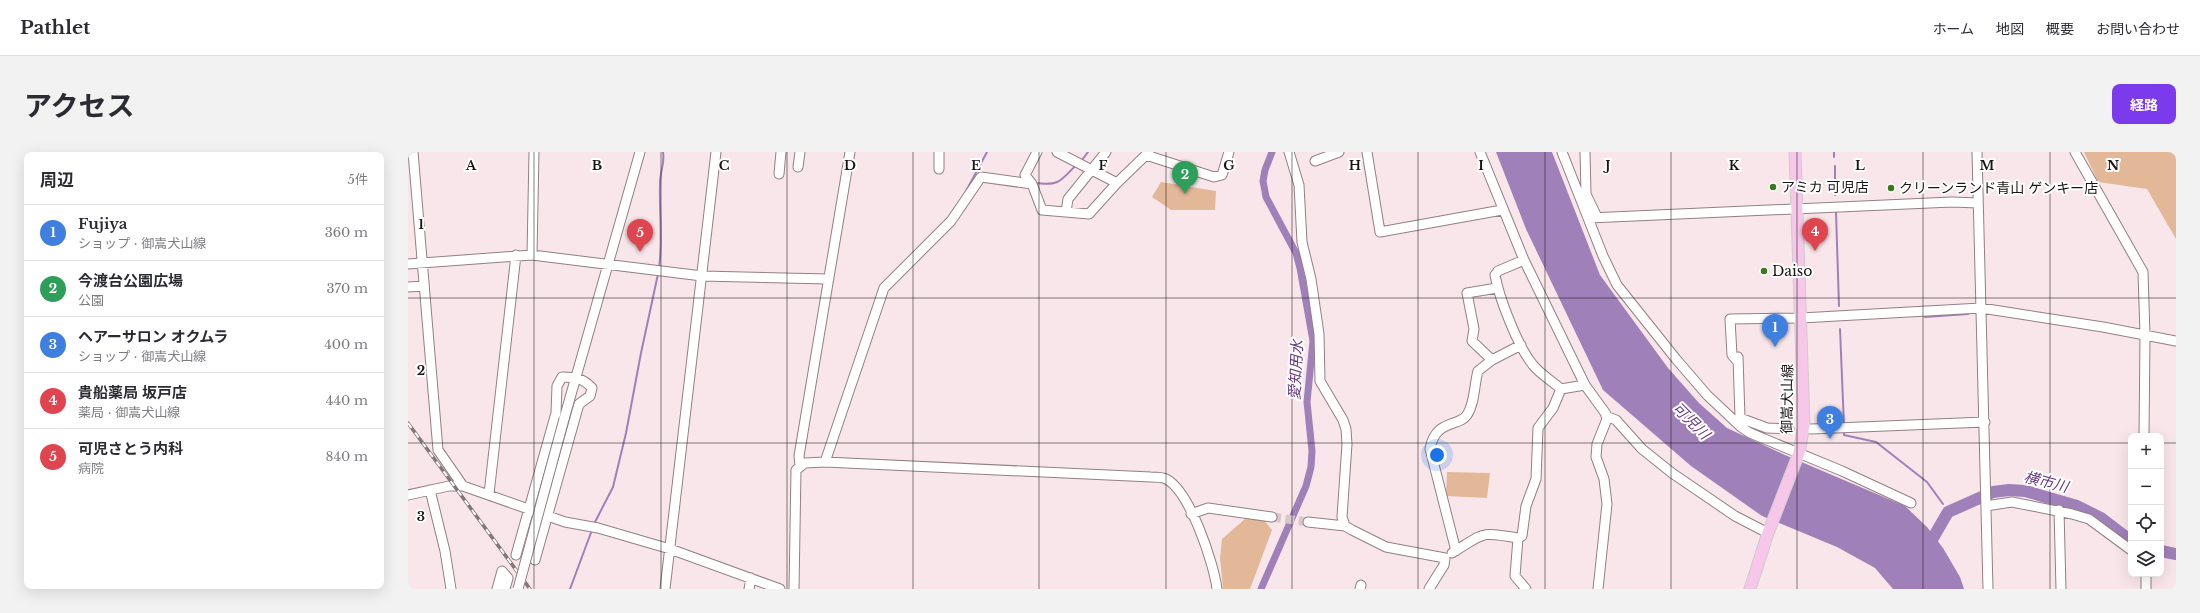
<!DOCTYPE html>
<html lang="ja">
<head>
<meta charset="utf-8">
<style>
	body { margin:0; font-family:"Libre Baskerville","Noto Sans JP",serif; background:#f2f2f3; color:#2b2b33 }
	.controls { position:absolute; right:12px; bottom:12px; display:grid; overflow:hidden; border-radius:8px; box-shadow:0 4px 16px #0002 }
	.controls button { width:36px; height:36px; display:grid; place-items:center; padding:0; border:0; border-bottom:1px solid #e1e1e2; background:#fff; color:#2b2b33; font:20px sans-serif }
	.you { position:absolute; left:1029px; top:303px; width:14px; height:14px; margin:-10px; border:3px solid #fff; border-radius:50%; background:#1a73e8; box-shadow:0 0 0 6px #1a73e833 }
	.badge { display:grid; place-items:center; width:26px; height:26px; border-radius:50%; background:#7c3aed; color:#fff; font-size:13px; font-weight:700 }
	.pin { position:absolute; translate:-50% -33px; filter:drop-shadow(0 1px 2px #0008) }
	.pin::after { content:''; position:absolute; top:21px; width:14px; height:12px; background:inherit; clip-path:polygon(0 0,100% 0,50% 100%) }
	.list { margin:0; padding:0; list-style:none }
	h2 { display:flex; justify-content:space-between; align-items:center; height:52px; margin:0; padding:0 16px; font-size:17px }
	h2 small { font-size:13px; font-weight:400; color:#7c7c81 }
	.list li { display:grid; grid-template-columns:26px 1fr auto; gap:12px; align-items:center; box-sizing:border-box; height:56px; padding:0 16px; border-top:1px solid #e1e1e2 }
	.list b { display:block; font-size:15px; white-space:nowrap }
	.list p { margin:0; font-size:13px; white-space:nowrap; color:#7c7c81 }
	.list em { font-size:13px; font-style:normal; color:#7c7c81 }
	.icon { flex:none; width:22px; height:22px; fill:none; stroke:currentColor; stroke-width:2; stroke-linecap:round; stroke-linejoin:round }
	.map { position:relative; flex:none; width:1768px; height:437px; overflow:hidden; border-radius:8px }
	header { display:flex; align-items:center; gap:24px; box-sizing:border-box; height:56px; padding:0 20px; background:#fff; border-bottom:1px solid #e1e1e2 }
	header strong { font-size:19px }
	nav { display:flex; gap:22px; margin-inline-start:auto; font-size:14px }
	.intro { display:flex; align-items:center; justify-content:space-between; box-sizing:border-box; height:96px; padding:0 24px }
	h1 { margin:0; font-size:28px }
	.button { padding:10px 18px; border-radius:8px; background:#7c3aed; color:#fff; font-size:14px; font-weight:700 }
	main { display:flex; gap:24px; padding:0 24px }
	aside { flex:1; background:#fff; border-radius:8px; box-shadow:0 4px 16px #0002 }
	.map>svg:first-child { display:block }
	.green { fill:#e3b899 }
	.water { fill:#a080b9 }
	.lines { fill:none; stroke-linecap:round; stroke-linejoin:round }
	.stream { stroke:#a080b9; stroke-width:2 }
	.canal { stroke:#a080b9; stroke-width:7 }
	.river { stroke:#a080b9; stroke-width:12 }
	.minor-tunnel { stroke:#d8c7ca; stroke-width:9; stroke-dasharray:9 4.5; stroke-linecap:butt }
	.minor-casing { stroke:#918084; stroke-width:11 }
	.major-casing { stroke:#cdcccc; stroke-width:13 }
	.minor { stroke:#fff; stroke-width:9 }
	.major { stroke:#f7c7ea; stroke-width:11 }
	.rail-casing { stroke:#837679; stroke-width:3.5 }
	.rail { stroke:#fff; stroke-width:2; stroke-dasharray:6; stroke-linecap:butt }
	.minor-bridge-casing { stroke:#918084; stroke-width:11; stroke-linecap:butt }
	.minor-bridge { stroke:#fff; stroke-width:9 }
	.grid { fill:none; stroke:#1c1517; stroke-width:1; stroke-opacity:0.55 }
	.poi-dot { fill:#387a1b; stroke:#fff; stroke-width:1.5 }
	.labels { text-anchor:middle; stroke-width:4; stroke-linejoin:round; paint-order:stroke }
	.poi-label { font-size:14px; fill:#1c1517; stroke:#fff; text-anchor:start }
	.street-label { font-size:14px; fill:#1c1517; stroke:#fff }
	.water-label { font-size:15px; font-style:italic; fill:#663c83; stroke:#fff }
	.grid-label { font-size:13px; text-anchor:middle; font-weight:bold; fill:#1c1517; stroke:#fff; stroke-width:4; stroke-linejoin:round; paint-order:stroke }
</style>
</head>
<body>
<header>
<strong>Pathlet</strong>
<nav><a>ホーム</a><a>地図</a><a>概要</a><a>お問い合わせ</a></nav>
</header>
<div class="intro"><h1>アクセス</h1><a class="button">経路</a></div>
<main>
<aside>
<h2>周辺<small>5件</small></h2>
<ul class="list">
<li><span class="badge" style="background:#3f7fe0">1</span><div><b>Fujiya</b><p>ショップ · 御嵩犬山線</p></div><em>360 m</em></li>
<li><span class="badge" style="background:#2e9e5b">2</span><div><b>今渡台公園広場</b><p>公園</p></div><em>370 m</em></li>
<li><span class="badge" style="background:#3f7fe0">3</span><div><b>ヘアーサロン オクムラ</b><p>ショップ · 御嵩犬山線</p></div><em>400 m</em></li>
<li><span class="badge" style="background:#e0444e">4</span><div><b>貴船薬局 坂戸店</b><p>薬局 · 御嵩犬山線</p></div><em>440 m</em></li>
<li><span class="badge" style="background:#e0444e">5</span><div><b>可児さとう内科</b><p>病院</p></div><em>840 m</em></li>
</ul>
</aside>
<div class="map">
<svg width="1768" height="437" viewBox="0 0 1768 437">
	<rect width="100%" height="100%" fill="#f9e6ea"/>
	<path class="green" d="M1676,0H1768V87L1739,37L1690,30Z
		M753,30L808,39L807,58H763L744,45Z
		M1039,320L1082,321L1079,346L1038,344Z
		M838,366L855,367L864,378L842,437H815L812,406L814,387Z"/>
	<path class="water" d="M1088,0H1144L1192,123L1260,216L1291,251L1319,276L1377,303L1497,354L1519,375L1535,396L1552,425L1556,437H1485L1467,416L1429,395L1354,364L1283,314L1195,238L1118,77Z"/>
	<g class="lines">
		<path class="stream" d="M1426,0V5
			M674,8L680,0
			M1427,14V43
			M627,31C650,34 652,30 668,13
			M557,41L579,0
			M1428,60L1431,154
			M251,116C255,88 251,59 252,31C252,20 257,11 255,0
			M1517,165L1560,162
			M1432,177L1436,274
			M1436,278V283L1468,290L1519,330L1535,352
			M1538,358L1540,360
			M186,372L205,335L218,281L233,201L250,122
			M162,437L184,378"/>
		<path class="canal" d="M853,437L898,334L903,315L904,299L899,250L905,189L892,116L888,101L858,45L855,29L857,18L864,0"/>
		<path class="river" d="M1518,398L1540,360L1585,340L1601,338L1617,339L1669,354L1693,366L1723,389
			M1753,399L1768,402"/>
		<path class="minor-tunnel" d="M864,365L900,370"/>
		<defs>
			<path id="minor" d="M5,0L30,298L55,334L157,370L190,376L262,397L372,437
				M629,0L617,23L624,32L634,58L681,62L709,31L741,0
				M649,0L709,31
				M881,0L891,33L894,90L903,127L911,182L912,229L935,268L938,277L939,292L934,365L937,374L944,378L978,395L1037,406L1036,413L1021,437
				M959,0L972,80L1094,58
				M1072,0L1116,108L1177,233L1198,262L1199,267L1189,292L1188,305L1196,327L1199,352L1190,437
				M1154,0L1195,104L1209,133L1268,207L1299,243L1333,275L1342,281L1434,319L1503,351
				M1177,0L1178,42L1189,65
				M1569,0L1580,437
				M1667,0L1735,120L1737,183L1736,284
				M738,3L806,25L814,23L821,0
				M907,9L931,0
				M390,15L392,0
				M531,17V0
				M371,22L373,0
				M658,60L660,47L698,0
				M1181,66L1544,50L1570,51
				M124,103L126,0
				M1116,108L1090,119L1087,123C1091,146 1110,195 1125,213C1132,222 1144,229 1153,237L1177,233
				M0,112L124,103L294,124L421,127
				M0,135L16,134
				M1330,205L1332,266L1359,276L1381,277
				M1084,208L1064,189L1066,177L1059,141L1089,136
				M1330,210L1324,203L1322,167L1393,166L1573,156L1695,175L1768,189
				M1198,264L1208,268L1234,297L1264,321L1327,364L1360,381
				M156,267L232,0
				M1403,277L1577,270
				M417,310L476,136L543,69L573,25L624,32
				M392,314L391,304L442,0
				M22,338L37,399L43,437
				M81,342L108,103
				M0,343L41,334H55
				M1578,354L1604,350L1664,362L1681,367L1723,398
				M1651,358L1653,437
				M783,362L800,356L864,365
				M900,370L937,374
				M1110,386L1107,424L1118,437
				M1048,399L1022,297C1027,267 1051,275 1059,263C1067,251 1066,233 1070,219L1084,208L1113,193
				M1044,401C1077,381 1071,379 1110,386L1114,384L1118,354L1128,327L1130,276L1145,256L1153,237
				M108,403L148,261L149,234L154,225C167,225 175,226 184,236L182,244L171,252L127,408
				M1738,422V437
				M89,437L94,419L100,426L97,437
				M257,437L308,0
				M341,437L343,426
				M386,437L388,318L397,311L417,310L743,325C747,325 754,325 758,327C782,339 806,412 809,437
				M952,437L953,433"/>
			<path id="major" d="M1342,437L1360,381L1391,301L1396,273L1387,0"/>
		</defs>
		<use href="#minor" class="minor-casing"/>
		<use href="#major" class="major-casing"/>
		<use href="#minor" class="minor"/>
		<use href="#major" class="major"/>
		<defs>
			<path id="rail" d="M0,271L122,437"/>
		</defs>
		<use href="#rail" class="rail-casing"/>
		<use href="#rail" class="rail"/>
		<defs>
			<path id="minor-bridge" d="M110,437L156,267"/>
		</defs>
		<use href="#minor-bridge" class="minor-bridge-casing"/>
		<use href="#minor-bridge" class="minor-bridge"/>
	</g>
	<path class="grid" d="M126,0V437M253,0V437M379,0V437M505,0V437M631,0V437M758,0V437M884,0V437M1010,0V437M1137,0V437M1263,0V437M1389,0V437M1515,0V437M1642,0V437M0,146H1768M0,291H1723M1753,291H1768"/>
	<g class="poi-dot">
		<circle cx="1365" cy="35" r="4"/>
		<circle cx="1483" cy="36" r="4"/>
		<circle cx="1356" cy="119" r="4"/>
	</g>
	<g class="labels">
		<g class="poi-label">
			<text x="1373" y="40">アミカ 可児店</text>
			<text x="1491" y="41">クリーンランド青山 ゲンキー店</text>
			<text x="1364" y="124">Daiso</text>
		</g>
		<g class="street-label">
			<text transform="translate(1379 247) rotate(-89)" y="5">御嵩犬山線</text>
		</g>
		<g class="water-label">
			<text transform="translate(888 218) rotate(-87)" y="5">愛知用水</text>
			<text transform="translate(1283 269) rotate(45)" y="5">可児川</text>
			<text transform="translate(1638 330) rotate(14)" y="5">横市川</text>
		</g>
	</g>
	<g class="grid-label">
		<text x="63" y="18">A</text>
		<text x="189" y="18">B</text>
		<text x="316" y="18">C</text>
		<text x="442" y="18">D</text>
		<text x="568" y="18">E</text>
		<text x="695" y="18">F</text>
		<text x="821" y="18">G</text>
		<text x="947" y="18">H</text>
		<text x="1073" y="18">I</text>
		<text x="1200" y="18">J</text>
		<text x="1326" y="18">K</text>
		<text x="1452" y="18">L</text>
		<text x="1579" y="18">M</text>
		<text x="1705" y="18">N</text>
		<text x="13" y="77">1</text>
		<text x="13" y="223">2</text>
		<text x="13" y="369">3</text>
	</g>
</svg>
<div class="controls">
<button>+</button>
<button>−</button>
<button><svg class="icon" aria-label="locate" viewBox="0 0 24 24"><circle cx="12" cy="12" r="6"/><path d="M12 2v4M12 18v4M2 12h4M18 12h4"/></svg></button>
<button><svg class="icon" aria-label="layers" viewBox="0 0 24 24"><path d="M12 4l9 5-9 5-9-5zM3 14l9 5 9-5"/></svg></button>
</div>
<div class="you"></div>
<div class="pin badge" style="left:1367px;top:195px;background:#3f7fe0">1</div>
<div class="pin badge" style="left:777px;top:42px;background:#2e9e5b">2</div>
<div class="pin badge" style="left:1422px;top:287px;background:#3f7fe0">3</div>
<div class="pin badge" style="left:1407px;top:99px;background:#e0444e">4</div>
<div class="pin badge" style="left:232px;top:100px;background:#e0444e">5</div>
</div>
</main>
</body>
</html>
